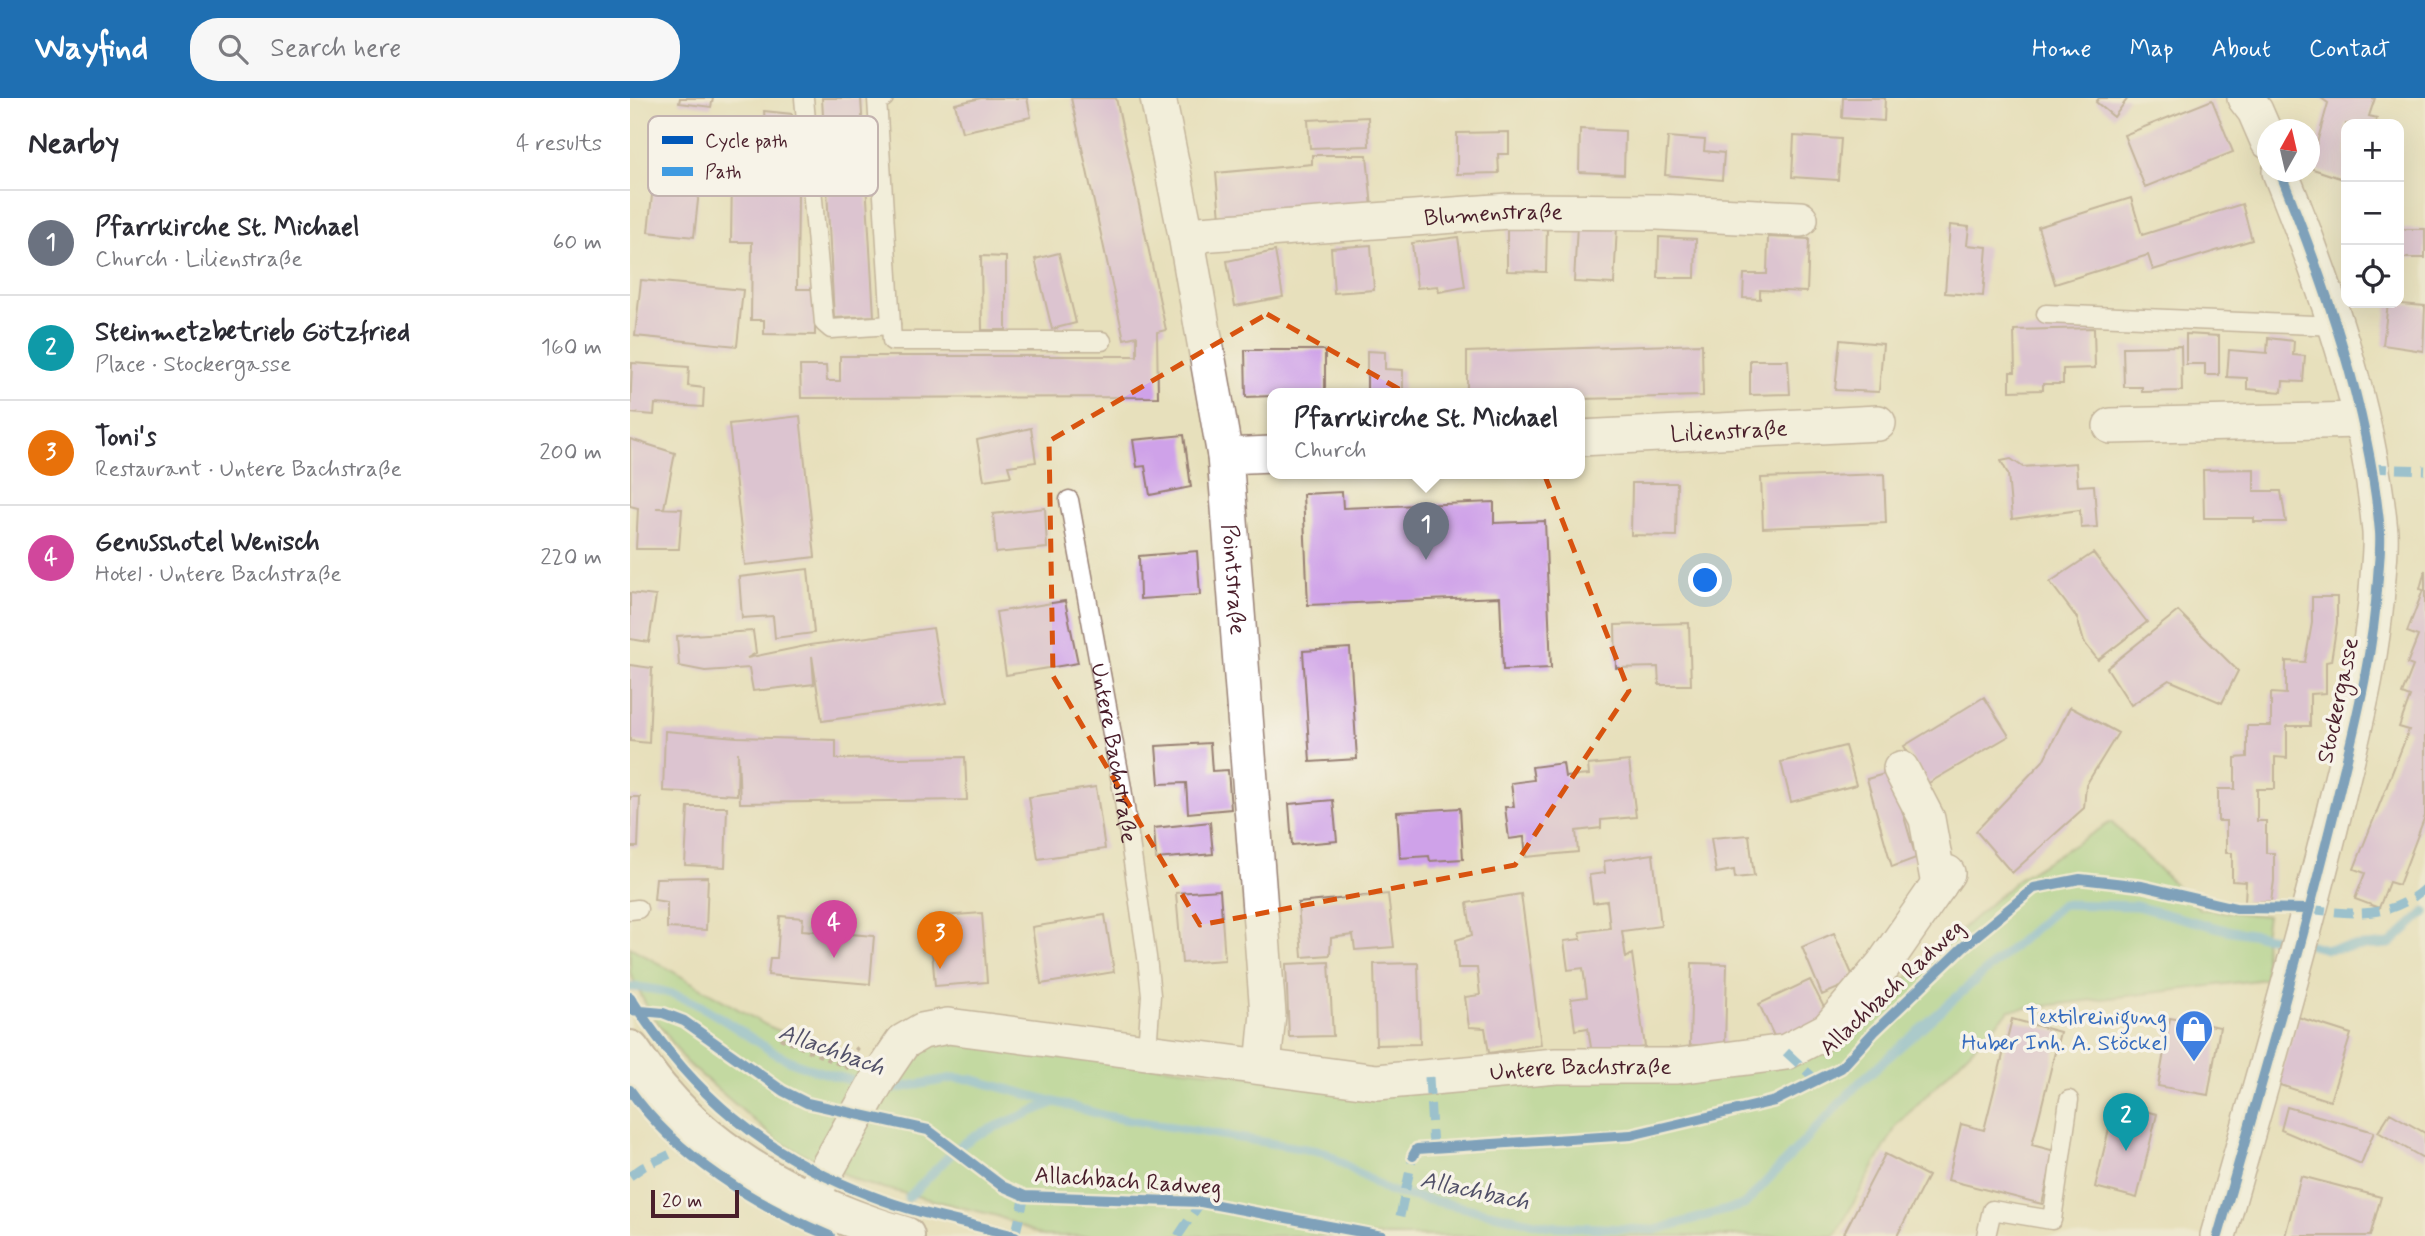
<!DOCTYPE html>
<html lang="en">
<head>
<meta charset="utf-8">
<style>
	body { margin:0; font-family:Mynerve,sans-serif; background:#f7f7f7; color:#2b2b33 }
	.controls { position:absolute; right:21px; top:21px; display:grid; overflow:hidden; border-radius:14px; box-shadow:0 7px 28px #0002 }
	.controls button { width:63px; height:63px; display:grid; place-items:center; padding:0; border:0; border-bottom:2px solid #e1e1e2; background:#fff; color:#2b2b33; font:35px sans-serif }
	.compass { position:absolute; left:1627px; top:21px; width:63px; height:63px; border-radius:50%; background:#fff; box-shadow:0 7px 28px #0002; rotate:8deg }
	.scale { position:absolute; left:21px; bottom:18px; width:88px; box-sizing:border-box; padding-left:7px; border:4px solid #4a1f2b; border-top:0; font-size:19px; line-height:24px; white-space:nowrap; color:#4a1f2b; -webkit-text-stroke:5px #f7f3e8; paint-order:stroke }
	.you { position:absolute; left:1076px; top:483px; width:24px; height:24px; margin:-18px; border:5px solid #fff; border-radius:50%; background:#1a73e8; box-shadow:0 0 0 10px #1a73e833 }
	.badge { display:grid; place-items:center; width:46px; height:46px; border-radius:50%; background:#1f6fb2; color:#fff; font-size:23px; font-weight:700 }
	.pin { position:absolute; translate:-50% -58px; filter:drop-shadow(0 2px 4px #0008) }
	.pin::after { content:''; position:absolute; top:37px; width:24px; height:21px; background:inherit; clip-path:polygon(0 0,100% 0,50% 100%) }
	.popup { position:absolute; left:637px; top:290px; width:318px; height:91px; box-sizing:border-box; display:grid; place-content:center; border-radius:14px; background:#fff; filter:drop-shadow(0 2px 5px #0005); font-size:23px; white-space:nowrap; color:#7c7c81 }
	.popup b { font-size:26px; color:#2b2b33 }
	.popup::after { content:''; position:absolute; left:50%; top:100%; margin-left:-14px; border:14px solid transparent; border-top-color:#fff }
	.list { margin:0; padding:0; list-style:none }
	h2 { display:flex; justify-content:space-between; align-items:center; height:91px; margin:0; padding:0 28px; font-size:30px }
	h2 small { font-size:23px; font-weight:400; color:#7c7c81 }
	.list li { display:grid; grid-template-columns:46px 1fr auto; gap:21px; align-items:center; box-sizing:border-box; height:105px; padding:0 28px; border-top:2px solid #e1e1e2 }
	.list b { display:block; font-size:26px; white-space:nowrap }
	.list p { margin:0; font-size:23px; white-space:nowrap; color:#7c7c81 }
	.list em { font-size:23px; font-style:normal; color:#7c7c81 }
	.icon { flex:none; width:38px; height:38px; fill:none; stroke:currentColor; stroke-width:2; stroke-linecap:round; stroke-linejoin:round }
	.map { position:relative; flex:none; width:1795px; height:1138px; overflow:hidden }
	header { display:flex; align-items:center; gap:42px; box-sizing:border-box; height:98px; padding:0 35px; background:#1f6fb2; color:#fff }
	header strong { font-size:33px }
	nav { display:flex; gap:38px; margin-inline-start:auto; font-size:24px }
	.search { width:490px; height:63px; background:#f7f7f7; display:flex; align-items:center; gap:18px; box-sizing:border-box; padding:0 24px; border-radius:28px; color:#7c7c81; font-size:26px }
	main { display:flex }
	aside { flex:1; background:#fff }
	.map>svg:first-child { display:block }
	.green { fill:#98d082; stroke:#717856; stroke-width:2 }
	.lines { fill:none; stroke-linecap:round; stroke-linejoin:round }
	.stream { stroke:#62afdb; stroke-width:9 }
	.building { fill:#cfa2e9 }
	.service-casing { stroke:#988074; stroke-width:21 }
	.minor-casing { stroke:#988074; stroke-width:38 }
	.secondary-casing { stroke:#988074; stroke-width:42 }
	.path { stroke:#988074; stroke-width:4.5; stroke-dasharray:5 5; stroke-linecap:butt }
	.service { stroke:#fff; stroke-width:18 }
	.minor { stroke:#fff; stroke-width:35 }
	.secondary { stroke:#fff; stroke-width:38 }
	.quiet { stroke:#409be1; stroke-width:9; stroke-dasharray:18 9; stroke-linecap:butt }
	.cycleway-casing { stroke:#f7f3e8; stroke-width:15 }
	.cycleway { stroke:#0057b8; stroke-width:10 }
	.marked { fill:none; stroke:#d8530f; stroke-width:5; stroke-dasharray:14 9; stroke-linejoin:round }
	.labels { text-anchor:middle; stroke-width:7; stroke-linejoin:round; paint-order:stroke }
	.street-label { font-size:23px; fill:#4a1f2b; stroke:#f7f3e8 }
	.shop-label { font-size:23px; fill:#366cbe; stroke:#f7f3e8; text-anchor:end }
	.water-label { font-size:24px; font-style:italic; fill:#525169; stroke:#f7f3e8 }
	.key { fill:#f7f3e8; stroke:#c3b3af; stroke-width:2 }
	.key-label { font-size:19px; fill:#4a1f2b }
</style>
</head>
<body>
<header>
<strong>Wayfind</strong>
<div class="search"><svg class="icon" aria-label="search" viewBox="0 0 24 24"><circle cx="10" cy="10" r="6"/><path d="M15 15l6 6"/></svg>Search here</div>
<nav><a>Home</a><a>Map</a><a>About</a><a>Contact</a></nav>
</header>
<main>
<aside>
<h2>Nearby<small>4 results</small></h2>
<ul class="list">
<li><span class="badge" style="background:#6b7280">1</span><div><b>Pfarrkirche St. Michael</b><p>Church · Lilienstraße</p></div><em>60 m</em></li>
<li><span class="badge" style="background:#0f9aa8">2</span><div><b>Steinmetzbetrieb Götzfried</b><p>Place · Stockergasse</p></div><em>160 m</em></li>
<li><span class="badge" style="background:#e8710a">3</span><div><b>Toni's</b><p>Restaurant · Untere Bachstraße</p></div><em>200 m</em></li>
<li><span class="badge" style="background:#d1479c">4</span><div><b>Genusshotel Wenisch</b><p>Hotel · Untere Bachstraße</p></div><em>220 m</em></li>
</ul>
</aside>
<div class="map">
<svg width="1795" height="1138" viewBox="0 0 1795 1138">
	<rect width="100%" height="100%" fill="#f7f3e8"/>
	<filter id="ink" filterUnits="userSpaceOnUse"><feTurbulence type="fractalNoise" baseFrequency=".0143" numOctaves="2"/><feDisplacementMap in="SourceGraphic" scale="14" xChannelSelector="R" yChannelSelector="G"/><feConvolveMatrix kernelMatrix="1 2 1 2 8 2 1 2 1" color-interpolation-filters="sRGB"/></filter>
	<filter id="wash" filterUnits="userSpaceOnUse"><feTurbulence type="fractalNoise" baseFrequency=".00686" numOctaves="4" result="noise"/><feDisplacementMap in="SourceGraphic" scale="28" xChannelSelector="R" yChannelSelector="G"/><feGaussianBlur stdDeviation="1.57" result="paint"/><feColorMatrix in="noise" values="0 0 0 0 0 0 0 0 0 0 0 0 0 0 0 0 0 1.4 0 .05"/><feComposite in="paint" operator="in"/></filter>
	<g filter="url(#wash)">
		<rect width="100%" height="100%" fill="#e7e0bc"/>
		<path class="green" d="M1481,724L1570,811L1637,818L1634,837L1636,881L1380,912L1267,1027L1205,1138H413L367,1118L232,1085L149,1044L56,964L17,909L0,875V849L136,927L264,984L282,955L314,944L752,993L1202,946L1388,781Z"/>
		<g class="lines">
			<path class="stream" d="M1677,846L1696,851L1760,846L1795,814
				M0,889C62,890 95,926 145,955C173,971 207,978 238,987
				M251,990L257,992L324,980L341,981L476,1018L694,1054L758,1093L919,1128L1025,1132L1114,1107L1230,984L1432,806L1506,808L1596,832L1664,843
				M278,1100L326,1051L346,1037L425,1004"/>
		</g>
		<g id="blocks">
			<path class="building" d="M50,0H83L81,9L49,5Z
				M192,0H231L244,218L204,220Z
				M351,0H397L401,19L332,34L325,6Z
				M441,0H486L536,232L527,234L528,299L171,300L170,268H196L197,283H210V258H507V238L494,241Z
				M1213,0H1255L1254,23L1212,20Z
				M1469,0H1498L1484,19L1466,4Z
				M1691,0H1745L1739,18L1747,20L1745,26H1716V82L1680,70L1698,5Z
				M1582,2L1603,54L1515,89L1494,37Z
				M134,13L162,16L168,93L167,191H185V237L134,236V222H121L122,144H101L102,76H139Z
				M738,19L739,48L680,50L678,22Z
				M950,31L995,33L994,76L949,74Z
				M29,33L75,38L64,139L18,134Z
				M879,34V56H868L869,75L827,76V35Z
				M1164,38L1211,41L1208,82L1162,79Z
				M1038,39L1075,42L1074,53L1094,55L1092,82L1035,77Z
				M682,57H737L742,110L590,120L586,75L682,66Z
				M1501,100L1512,137L1612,106L1622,142L1523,172L1518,157L1425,186L1408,129Z
				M947,126L987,128L984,186L944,184Z
				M1320,127L1339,129L1337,147L1357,149L1353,198L1315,195Z
				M877,130H917L916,174L877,173Z
				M1771,131H1795V160H1771Z
				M828,139L835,189L809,194L808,188L787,190L782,145Z
				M1029,139L1066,141L1065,180H1028Z
				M1138,139L1179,141L1177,194L1130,192V201L1113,200L1114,176H1137Z
				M741,147L744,192L704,195L701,150Z
				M645,153L653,199L605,208L597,163Z
				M429,155L446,225L422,231L405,161Z
				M351,158L376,159V232H352Z
				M11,182L113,192L107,248L5,238Z
				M1758,205L1795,208L1793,253L1753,247Z
				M1464,230L1465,270L1433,271V286H1413V292L1380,293V274H1385L1384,232Z
				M1556,236L1589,238V277H1575V266H1556Z
				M1638,240L1664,243L1663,257L1675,258L1673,284L1653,283L1652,294L1617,291V280L1597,279L1599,252L1637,255Z
				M1210,242L1253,246L1249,294L1205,292Z
				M1072,246L1073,298L950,301V296H837V254Z
				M1551,248L1552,293L1512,294V289H1494L1493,249Z
				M615,252H695V296L616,299Z
				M737,253L755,254V271L773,272V296H737Z
				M1120,262H1158L1160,296L1120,297Z
				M2,265L59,269L58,288L74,290L73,309L25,306L24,317L0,315Z
				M170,318L185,459L115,467L99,326Z
				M401,330L406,364L378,368L381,378L354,382L347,342Z
				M554,337L561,389L520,397L515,368L507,369L503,342Z
				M0,341L45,355L34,410H26L52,411L49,451H6L8,410L0,408Z
				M1381,361L1393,369L1446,365L1448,388L1464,387L1467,429L1451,430L1450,412L1382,421L1378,376L1371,363Z
				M1624,371V393H1651L1656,424H1624V420H1574L1573,372Z
				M1254,376L1256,425L1133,430L1131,380Z
				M1002,385H1047L1046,438L1001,437Z
				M712,394L713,410L864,404V425L915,423L921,570L873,572L870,499L678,507L673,396Z
				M415,410L417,450L366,455L363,416Z
				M567,453L570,497L510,501L509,458Z
				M1463,455L1517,524L1468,562L1454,544L1447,520L1420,484Z
				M178,471L184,535L145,540L143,518L112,520L109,479Z
				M1795,472V718L1769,787L1759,784L1749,810L1725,801L1735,775L1724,771L1779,632L1769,629L1780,599L1772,596L1783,568L1777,566L1788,538L1777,534L1793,492L1790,491Z
				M0,495L26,498L19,544L0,541Z
				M1682,499H1707V525L1701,563L1696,564V595L1680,596V628H1657V660L1645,659V691H1627V723H1636V755H1644V783L1641,803L1615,804L1616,784L1602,783V755H1596V723H1588V691H1605V660L1617,659V628H1641V595L1656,596V563L1675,564L1682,525Z
				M435,503L448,565L376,577L366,514Z
				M1548,513L1608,573L1592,605L1539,582L1501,607L1477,570Z
				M1059,525L1061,587H1029L1028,569L986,570L985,527Z
				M303,530L316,605L192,623L182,558L184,586L123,593L119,570L75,573L49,568L47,538L123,533L126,555L117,560L180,547Z
				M720,550L727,661L680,664L673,553Z
				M0,567L22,570L19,645L0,643Z
				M1354,599L1379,638L1297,686L1274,648Z
				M1440,609L1488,635L1456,687L1454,710L1382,775L1346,733L1413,663Z
				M35,633L107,639L206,642V661L335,659L337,702L110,705L108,654L107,697L33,693Z
				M580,645L582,673L598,672L601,711L558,715L556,685L529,686L526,648Z
				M1215,648L1226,687L1161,704L1151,664Z
				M999,663L1006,719L971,722V730L946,733L948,754L896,759L894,739L879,741L875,709H884L881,685L904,682L902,669L933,665L935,679L959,677L958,667Z
				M1261,674L1286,760L1262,769L1237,681Z
				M466,689L475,751L408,761L399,699Z
				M0,699H10L8,749H0Z
				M703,702L707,743L662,747L659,706Z
				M58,709H97L95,769L55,767Z
				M830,710L833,761L800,763L799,758L770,760L767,714Z
				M580,724L583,756L526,761L524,730Z
				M1119,737L1124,778L1105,780L1104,772L1086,775L1081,740Z
				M1023,756L1031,828L992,833L996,860L1002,856L1015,949L962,956L958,930L945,932L941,901L957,899L953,870L938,872L934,843L951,841L950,834L980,830L977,803L963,805L959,777L975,775L974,763Z
				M78,779L76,832L37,830V804L24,802L26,780Z
				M590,792L595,862L552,865L546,795Z
				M758,796L764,849L725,852L723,837L701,840L700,857L672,859L668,805Z
				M891,796L911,947L859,955L855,930L839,929L835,899L850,897L847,870H828L826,842L842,837L837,805Z
				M352,815L357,884L305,888L299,819Z
				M475,817L484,874L411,886L402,829Z
				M150,818L173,820L172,832L244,838L240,886L138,877L140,860H147Z
				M1204,835L1225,883L1192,897L1172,849Z
				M699,864L703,938L659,939L656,866Z
				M788,865L790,946L746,947L744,866Z
				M1062,865L1097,866L1095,949L1060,947Z
				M1180,882L1201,923L1149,949L1129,906Z
				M1668,919L1721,936L1700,1003L1647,986Z
				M1540,920L1590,929L1578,997L1528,988Z
				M1382,921L1430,934L1402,1047L1425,1053L1412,1106L1318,1082L1331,1026L1354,1032Z
				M1485,1006L1527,1016L1507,1100L1465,1089Z
				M1657,1009L1744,1034L1731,1066L1651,1032Z
				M1760,1015L1795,1035V1061L1748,1034Z
				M1255,1056L1298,1078L1267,1138H1220L1214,1135Z
				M1671,1078L1751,1099L1740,1138H1655Z"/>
		</g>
	</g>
	<g filter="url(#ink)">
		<use href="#blocks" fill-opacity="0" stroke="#988074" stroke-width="2"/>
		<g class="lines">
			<defs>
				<g id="service">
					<path d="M174,0L194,225L201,231L261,227"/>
					<path d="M254,0L247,1L262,243H472"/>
					<path d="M1416,216L1707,228"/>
					<path id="s1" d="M439,402L492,690L517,859L521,897L517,952"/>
					<path d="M0,812L8,811"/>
					<path d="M1356,1138L1362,1112L1422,1122L1439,1002"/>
				</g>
				<g id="minor">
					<path id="s2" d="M528,0L556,137L595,358L638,916L633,968"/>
					<path d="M1615,0L1625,13L1638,43"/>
					<path id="s3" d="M556,137L878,113L1028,114L1170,121"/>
					<path d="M1481,328L1730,322"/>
					<path id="s4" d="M950,340L1248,325"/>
					<path d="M595,358L642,356"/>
					<path d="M1271,671L1297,721L1309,787"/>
					<path id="s5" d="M179,1103L248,981L273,944L292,933L318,928L747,984L926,968H1047L1156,954L1198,932L1254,866L1317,775"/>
					<path d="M1588,1138C1631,987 1675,837 1711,685C1728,616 1744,549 1748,479C1749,464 1751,449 1750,434C1739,311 1696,188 1650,74"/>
				</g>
				<path id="secondary" d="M0,952C10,966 20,982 32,995C93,1067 186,1112 275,1138"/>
			</defs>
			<use href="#service" class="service-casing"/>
			<use href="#minor" class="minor-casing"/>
			<use href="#secondary" class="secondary-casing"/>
			<path class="path" d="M150,940L219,970
				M211,966L228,950"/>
			<use href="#service" class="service"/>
			<use href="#minor" class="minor"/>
			<use href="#secondary" class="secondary"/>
			<path class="quiet" d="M1739,370L1795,372
				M1678,811C1723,816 1759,822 1795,790
				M1156,954L1186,982
				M799,979L803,1050
				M0,1078L13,1069L55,1049
				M770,1118L783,1058
				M385,1138L395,1098
				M548,1138L571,1104"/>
			<defs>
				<path id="cycleway" d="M0,899C60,995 135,1058 242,1098C288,1116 338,1125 385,1138
					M0,912L33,915L54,923L153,993L177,1005L298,1032L372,1088L395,1098L571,1104L752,1138
					M0,992C46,1058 127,1108 200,1138
					M783,1058L787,1051L1001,1037L1145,1003L1211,970L1244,934L1333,849L1404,790L1450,781L1512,788L1606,810L1678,811
					M1588,1138C1631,987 1675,837 1711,685C1728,616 1744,549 1748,479C1749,464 1751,449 1750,434C1739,311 1696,188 1650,74"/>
			</defs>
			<use href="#cycleway" class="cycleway-casing"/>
			<use href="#cycleway" class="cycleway"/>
		</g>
	</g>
	<path d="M0 0H1795V1138H0ZM637,216L913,373L999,593L885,767L570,827L423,578L419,343Z" fill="#e7e0bc" fill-opacity=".55" fill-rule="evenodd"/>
	<path class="marked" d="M637,216L913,373L999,593L885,767L570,827L423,578L419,343Z"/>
	<defs>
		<symbol id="shop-pin" viewBox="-11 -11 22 30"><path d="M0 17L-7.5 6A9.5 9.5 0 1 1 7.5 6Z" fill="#3f7fe0" stroke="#f7f3e8"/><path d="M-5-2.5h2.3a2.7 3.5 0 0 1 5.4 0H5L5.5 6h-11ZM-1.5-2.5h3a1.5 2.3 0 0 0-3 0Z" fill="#fff"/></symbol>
	</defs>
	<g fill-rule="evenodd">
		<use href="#shop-pin" x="1542" y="909" width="44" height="60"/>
	</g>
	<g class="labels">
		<g class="street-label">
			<text dy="8" stroke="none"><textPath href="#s3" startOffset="308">Blumenstraße</textPath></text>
			<text dy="8" stroke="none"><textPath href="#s4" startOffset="149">Lilienstraße</textPath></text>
			<text dy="8" stroke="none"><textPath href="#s2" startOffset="488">Pointstraße</textPath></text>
			<text transform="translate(1707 602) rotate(-78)" y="8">Stockergasse</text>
			<text dy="8" stroke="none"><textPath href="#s1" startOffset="257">Untere Bachstraße</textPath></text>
			<text transform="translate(1261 889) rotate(-43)" y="8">Allachbach Radweg</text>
			<text dy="8" stroke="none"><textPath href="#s5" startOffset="870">Untere Bachstraße</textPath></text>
			<text transform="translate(498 1082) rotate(4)" y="8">Allachbach Radweg</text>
		</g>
		<g class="shop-label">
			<text x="1537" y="926">Textilreinigung<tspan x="1537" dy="26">Huber Inh. A. Stöckel</tspan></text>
		</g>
		<g class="water-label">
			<text transform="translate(202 951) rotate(20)" y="8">Allachbach</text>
			<text transform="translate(845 1092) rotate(12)" y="8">Allachbach</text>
		</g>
	</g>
	<rect x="18" y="18" width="230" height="80" rx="10" class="key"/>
	<rect x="32" y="38" width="31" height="8" fill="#0057b8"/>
	<rect x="32" y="69" width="31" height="9" fill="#409be1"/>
	<g class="key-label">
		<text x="75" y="49">Cycle path</text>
		<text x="75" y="80">Path</text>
	</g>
</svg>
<div class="controls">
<button>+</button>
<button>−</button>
<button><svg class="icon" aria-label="locate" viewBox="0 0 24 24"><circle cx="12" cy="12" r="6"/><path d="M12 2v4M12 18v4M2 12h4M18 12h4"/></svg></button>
</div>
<svg class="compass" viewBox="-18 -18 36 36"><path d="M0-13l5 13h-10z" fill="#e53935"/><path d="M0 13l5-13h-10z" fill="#7c7c81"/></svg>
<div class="scale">20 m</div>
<div class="you"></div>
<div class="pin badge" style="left:796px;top:462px;background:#6b7280">1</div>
<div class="popup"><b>Pfarrkirche St. Michael</b>Church</div>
<div class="pin badge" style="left:1496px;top:1053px;background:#0f9aa8">2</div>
<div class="pin badge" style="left:310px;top:871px;background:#e8710a">3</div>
<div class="pin badge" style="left:204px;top:860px;background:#d1479c">4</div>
</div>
</main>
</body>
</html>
